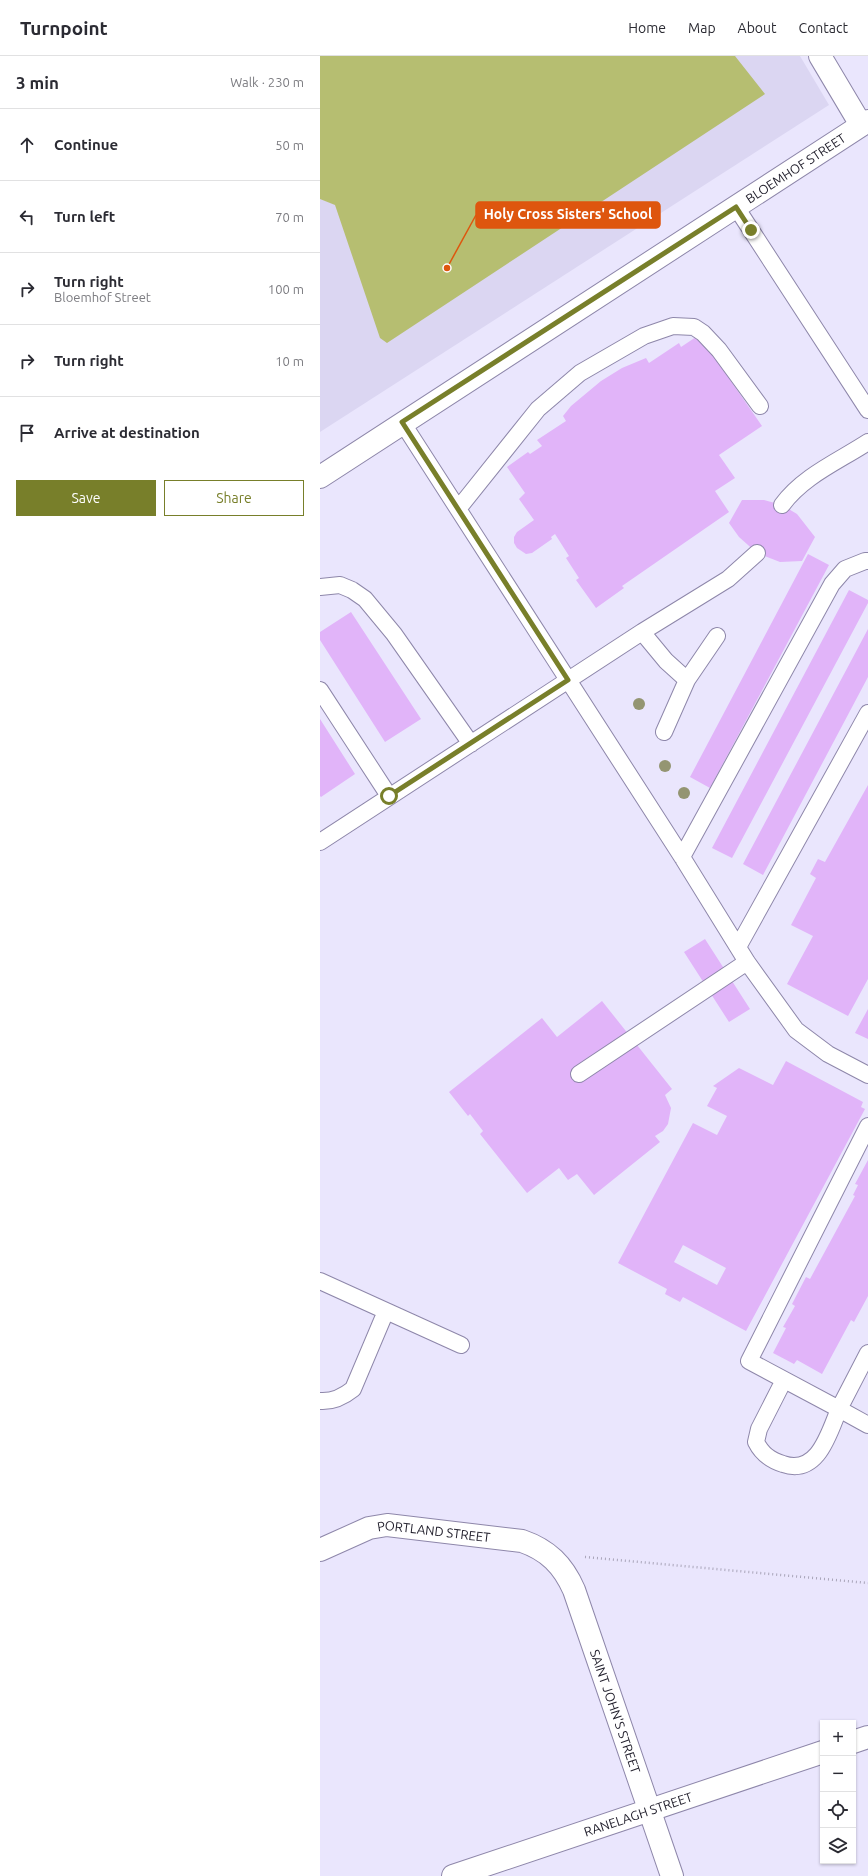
<!DOCTYPE html>
<html lang="en">
<head>
<meta charset="utf-8">
<style>
	body { margin:0; font-family:Ubuntu,sans-serif; background:#f7f7f7; color:#2b2b33 }
	.controls { position:absolute; right:12px; bottom:12px; display:grid; overflow:hidden; border-radius:0px; box-shadow:0 1px 3px #0004 }
	.controls button { width:36px; height:36px; display:grid; place-items:center; padding:0; border:0; border-bottom:1px solid #e1e1e2; background:#fff; color:#2b2b33; font:20px sans-serif }
	.stop { position:absolute; width:12px; height:12px; margin:-9px; border:3px solid #787f2a; border-radius:50%; background:#fff }
	.stop.end { background:#787f2a; border-color:#fff; box-shadow:0 1px 4px #0008 }
	.list { margin:0; padding:0; list-style:none }
	h2 { display:flex; justify-content:space-between; align-items:center; height:52px; margin:0; padding:0 16px; font-size:17px }
	h2 small { font-size:13px; font-weight:400; color:#7c7c81 }
	.list li { display:grid; grid-template-columns:26px 1fr auto; gap:12px; align-items:center; box-sizing:border-box; height:72px; padding:0 16px; border-top:1px solid #e1e1e2 }
	.list b { display:block; font-size:15px; white-space:nowrap }
	.list p { margin:0; font-size:13px; white-space:nowrap; color:#7c7c81 }
	.list em { font-size:13px; font-style:normal; color:#7c7c81 }
	.actions { display:flex; gap:8px; padding:12px 16px }
	.actions a { flex:1; padding:9px 0; border:1px solid #787f2a; border-radius:0px; text-align:center; font-size:14px; color:#787f2a }
	.actions .main { background:#787f2a; color:#fff }
	.icon { flex:none; width:22px; height:22px; fill:none; stroke:currentColor; stroke-width:2; stroke-linecap:round; stroke-linejoin:round }
	.map { position:relative; flex:none; width:548px; height:1820px; overflow:hidden }
	header { display:flex; align-items:center; gap:24px; box-sizing:border-box; height:56px; padding:0 20px; background:#fff; border-bottom:1px solid #e1e1e2 }
	header strong { font-size:19px }
	nav { display:flex; gap:22px; margin-inline-start:auto; font-size:14px }
	main { display:flex }
	aside { flex:1; background:#fff }
	.map>svg:first-child { display:block }
	.built { fill:#dbd6f2 }
	.green { fill:#b6be71 }
	.building { fill:#e1b4f9; fill-rule:evenodd }
	.lines { fill:none; stroke-linecap:round; stroke-linejoin:round }
	.lane-casing { stroke:#8e87aa; stroke-width:18 }
	.street-casing { stroke:#8e87aa; stroke-width:24 }
	.secondary-casing { stroke:#8e87aa; stroke-width:24 }
	.path { stroke:#a9a5b9; stroke-width:2.5; stroke-dasharray:1 3; stroke-linecap:butt }
	.lane { stroke:#fff; stroke-width:16 }
	.street { stroke:#fff; stroke-width:22 }
	.secondary { stroke:#fff; stroke-width:22 }
	.tree { fill:#949572 }
	.route { stroke:#787f2a; stroke-width:5 }
	.labels { text-anchor:middle; stroke-width:3; stroke-linejoin:round; paint-order:stroke }
	.street-label { font-size:13px; fill:#1f1d2a; stroke:#fff }
	.leader { fill:none; stroke:#de560e; stroke-width:1.5 }
	.callout-dot { fill:#de560e; stroke:#fff; stroke-width:1.5 }
	.callout { fill:#de560e; stroke:#de560e; stroke-width:1.5 }
	.callout-label { font-size:14px; text-anchor:middle; font-weight:bold; fill:#fff }
</style>
</head>
<body>
<header>
<strong>Turnpoint</strong>
<nav><a>Home</a><a>Map</a><a>About</a><a>Contact</a></nav>
</header>
<main>
<aside>
<h2>3 min<small>Walk · 230 m</small></h2>
<ul class="list">
<li><svg class="icon" aria-label="ahead" viewBox="0 0 24 24"><path d="M12 20V5M6 11l6-6 6 6"/></svg><div><b>Continue</b></div><em>50 m</em></li>
<li><svg class="icon" aria-label="left" viewBox="0 0 24 24"><path d="M17 20v-9H6M10 6l-5 5 5 5"/></svg><div><b>Turn left</b></div><em>70 m</em></li>
<li><svg class="icon" aria-label="right" viewBox="0 0 24 24"><path d="M7 20v-9h11M14 6l5 5-5 5"/></svg><div><b>Turn right</b><p>Bloemhof Street</p></div><em>100 m</em></li>
<li><svg class="icon" aria-label="right" viewBox="0 0 24 24"><path d="M7 20v-9h11M14 6l5 5-5 5"/></svg><div><b>Turn right</b></div><em>10 m</em></li>
<li><svg class="icon" aria-label="arrive" viewBox="0 0 24 24"><path d="M6 21V4h12l-3 4 3 4H6"/></svg><div><b>Arrive at destination</b></div></li>
</ul>
<div class="actions"><a class="main">Save</a><a>Share</a></div>
</aside>
<div class="map">
<svg width="548" height="1820" viewBox="0 0 548 1820">
	<rect width="100%" height="100%" fill="#eae6fd"/>
	<path class="built" d="M0,0H480L509,49L0,376Z"/>
	<path class="green" d="M0,0H415L445,38L67,287L60,282L15,149L0,143Z"/>
	<path class="building" d="M379,279L442,370L399,399L415,422L395,435L409,456L302,530L304,532L276,552L256,524L259,522L246,502L249,500L235,478L231,481L232,483L212,497L206,498L197,492L194,487V481L197,476L214,464L199,443L205,437L187,411L208,396L210,398L222,390L217,384L246,365L243,360L251,350L281,325L302,312L326,302L329,307L359,287L361,291Z
		M422,444H444L462,449L477,458L495,481L482,505L460,506L437,497L419,481L409,467Z
		M488,498L509,509L390,732L370,721Z
		M529,534L548,544V547L412,802L392,792Z
		M31,556L101,663L65,686L0,584V576Z
		M548,573V621L443,819L423,808Z
		M0,663L35,718L1,741L0,740Z
		M548,729V923L528,960L467,928L493,880L471,869L496,822L490,818L498,803L505,806Z
		M385,883L430,953L409,966L364,896Z
		M282,945L352,1033L345,1039L351,1052L348,1068L343,1075L335,1080L340,1086L274,1139L257,1118L248,1124L239,1112L207,1137L160,1078L163,1075L150,1058L148,1060L129,1036L222,962L237,981Z
		M548,953V983L535,977Z
		M466,1005L543,1046L541,1051L545,1053L426,1275L363,1241L360,1246L345,1238L347,1233L298,1207L373,1067L397,1079L407,1060L387,1050L397,1032L393,1030L419,1012L453,1029ZM363,1189L406,1212L397,1229L354,1206Z
		M548,1104V1240L534,1266L531,1264L502,1318L477,1304L474,1308L453,1297L466,1272L463,1271L475,1250L472,1248L486,1221L490,1223L535,1140L533,1139L538,1129L535,1128Z"/>
	<g class="lines">
		<defs>
			<path id="lane" d="M416,151L548,354
				M82,366L362,801L427,906L476,974L508,998L548,1019
				M462,449C483,420 519,405 548,386
				M138,453L218,353L260,317L324,280L353,270L374,271L383,277L399,294L440,350
				M0,531L20,529L32,534L45,543L74,578L151,688
				M322,576L346,605L367,624L344,676
				M367,624L397,580
				M0,634L69,740
				M0,786L322,576L408,523L437,497
				M362,801L512,528L525,513L545,505H548
				M418,891L548,657
				M259,1018L427,906
				M548,1070L429,1305L519,1353L548,1297
				M0,1225L141,1289
				M464,1324L439,1373L436,1386C442,1398 450,1404 463,1408C498,1420 509,1377 519,1353L548,1369
				M0,1345C13,1346 23,1341 33,1333L66,1255"/>
			<g id="street">
				<path d="M500,0L541,69"/>
				<path id="s1" d="M0,1494L49,1472L67,1469L202,1485C228,1494 243,1509 254,1534L352,1820"/>
				<path d="M533,1686L548,1681"/>
				<path id="s2" d="M133,1820L503,1696"/>
			</g>
			<g id="secondary">
				<path id="s3" d="M0,421L548,65"/>
			</g>
		</defs>
		<use href="#lane" class="lane-casing"/>
		<use href="#street" class="street-casing"/>
		<use href="#secondary" class="secondary-casing"/>
		<path class="path" d="M265,1501L548,1527"/>
		<use href="#lane" class="lane"/>
		<use href="#street" class="street"/>
		<use href="#secondary" class="secondary"/>
	</g>
	<g class="tree">
		<circle cx="319" cy="648" r="6"/>
		<circle cx="345" cy="710" r="6"/>
		<circle cx="364" cy="737" r="6"/>
	</g>
	<g class="lines">
		<path class="route" d="M69,740L248,624L82,366L416,151L431,174"/>
	</g>
	<g class="labels">
		<g class="street-label">
			<text dy="5" stroke="none"><textPath href="#s3" startOffset="567">BLOEMHOF STREET</textPath></text>
			<text dy="5" stroke="none"><textPath href="#s1" startOffset="119">PORTLAND STREET</textPath></text>
			<text dy="5" stroke="none"><textPath href="#s1" startOffset="410">SAINT JOHN'S STREET</textPath></text>
			<text dy="5" stroke="none"><textPath href="#s2" startOffset="195">RANELAGH STREET</textPath></text>
		</g>
	</g>
	<path class="leader" d="M127 212L156 159"/>
	<circle class="callout-dot" cx="127" cy="212" r="4"/>
	<rect class="callout" x="156" y="146" width="184" height="26" rx="4"/>
	<g class="callout-label">
		<text x="248" y="163">Holy Cross Sisters' School</text>
	</g>
</svg>
<div class="controls">
<button>+</button>
<button>−</button>
<button><svg class="icon" aria-label="locate" viewBox="0 0 24 24"><circle cx="12" cy="12" r="6"/><path d="M12 2v4M12 18v4M2 12h4M18 12h4"/></svg></button>
<button><svg class="icon" aria-label="layers" viewBox="0 0 24 24"><path d="M12 4l9 5-9 5-9-5zM3 14l9 5 9-5"/></svg></button>
</div>
<div class="stop" style="left:69px;top:740px"></div>
<div class="stop end" style="left:431px;top:174px"></div>
</div>
</main>
</body>
</html>
